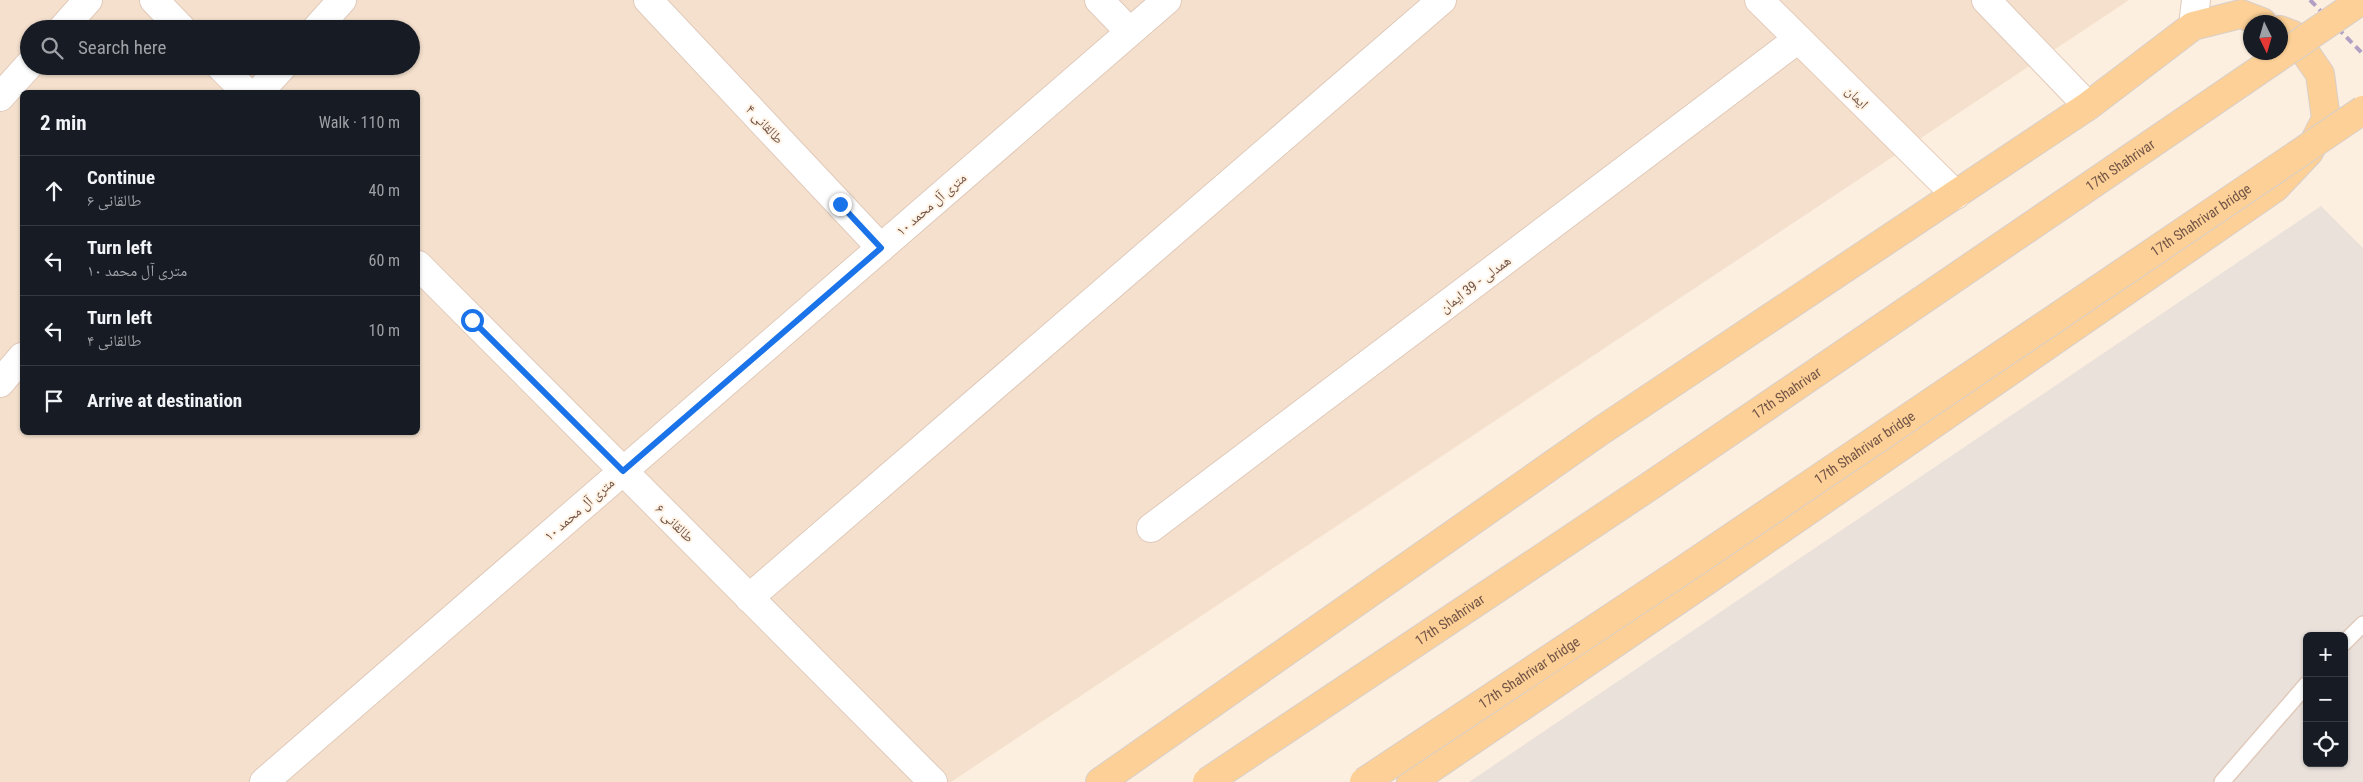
<!DOCTYPE html>
<html lang="en">
<head>
<meta charset="utf-8">
<style>
	body { margin:0; font-family:"Roboto Condensed","Noto Naskh Arabic",sans-serif; background:#20242c; color:#f1f3f6 }
	.controls { position:absolute; right:15px; bottom:15px; display:grid; overflow:hidden; border-radius:8px; box-shadow:0 1px 4px #0004 }
	.controls button { width:45px; height:45px; display:grid; place-items:center; padding:0; border:0; border-bottom:1px solid #363941; background:#171b24; color:#f1f3f6; font:25px sans-serif }
	.compass { position:absolute; left:2243px; top:15px; width:45px; height:45px; border-radius:50%; background:#171b24; box-shadow:0 1px 4px #0004; rotate:175deg }
	.stop { position:absolute; width:15px; height:15px; margin:-11px; border:4px solid #1a73e8; border-radius:50%; background:#fff }
	.stop.end { background:#1a73e8; border-color:#fff; box-shadow:0 1px 5px #0008 }
	.list { margin:0; padding:0; list-style:none }
	h2 { display:flex; justify-content:space-between; align-items:center; height:65px; margin:0; padding:0 20px; font-size:21px }
	h2 small { font-size:16px; font-weight:400; color:#9ea1a6 }
	.list li { display:grid; grid-template-columns:32px 1fr auto; gap:15px; align-items:center; box-sizing:border-box; height:70px; padding:0 20px; border-top:1px solid #363941 }
	.list b { display:block; font-size:19px; white-space:nowrap }
	.list p { margin:0; font-size:16px; white-space:nowrap; color:#9ea1a6 }
	.list em { font-size:16px; font-style:normal; color:#9ea1a6 }
	.icon { flex:none; width:28px; height:28px; fill:none; stroke:currentColor; stroke-width:2; stroke-linecap:round; stroke-linejoin:round }
	.map { position:relative; flex:none; width:2363px; height:782px; overflow:hidden }
	.search { position:absolute; background:#171b24; box-shadow:0 1px 4px #0004; left:20px; top:20px; width:400px; height:55px; display:flex; align-items:center; gap:12px; box-sizing:border-box; padding:0 18px; border-radius:28px; color:#9ea1a6; font-size:19px }
	.panel { position:absolute; background:#171b24; box-shadow:0 1px 4px #0004; left:20px; top:90px; width:400px; height:345px; border-radius:8px }
	.map>svg:first-child { display:block }
	.residential { fill:#f4e0cd; fill-rule:evenodd }
	.industrial { fill:#eae1db; fill-rule:evenodd }
	.lines { fill:none; stroke-linecap:round; stroke-linejoin:round }
	.lane-casing { stroke:#e0cabb; stroke-width:18 }
	.street-casing { stroke:#e0cabb; stroke-width:30 }
	.secondary-casing { stroke:#e7cdbb; stroke-width:30 }
	.primary-casing { stroke:#d8cfcb; stroke-width:30 }
	.lane { stroke:#fff; stroke-width:15 }
	.street { stroke:#fff; stroke-width:28 }
	.secondary { stroke:#fff; stroke-width:28 }
	.primary { stroke:#fcd096; stroke-width:28 }
	.rail { stroke:#b19fc4; stroke-width:4; stroke-dasharray:8 5; stroke-linecap:butt }
	.primary-bridge-casing { stroke:#d8cfcb; stroke-width:30; stroke-linecap:butt }
	.primary-bridge { stroke:#fcd096; stroke-width:28 }
	.route { stroke:#1a73e8; stroke-width:6 }
	.labels { text-anchor:middle; stroke-width:4; stroke-linejoin:round; paint-order:stroke }
	.street-label { font-size:14px; fill:#725447; stroke:#fff3e5 }
</style>
</head>
<body>
<div class="map">
<svg width="2363" height="782" viewBox="0 0 2363 782">
	<rect width="100%" height="100%" fill="#fcefdf"/>
	<path class="residential" d="M0,0H2129L951,782H0ZM29,29H411V66H29ZM22,92H418V432H22Z"/>
	<path class="industrial" d="M2321,206L2363,248V782H1469ZM2307,636H2344V763H2307Z"/>
	<g class="lines">
		<defs>
			<path id="lane" d="M2344,643L2363,624
				M2222,782L2307,684"/>
			<path id="street" d="M154,0L182,29
				M648,0L881,248
				M1099,0L1130,32
				M1986,0L2088,106
				M2193,26L2196,0
				M62,29L88,0
				M316,29L342,0
				M220,66L246,92
				M259,92L283,66
				M0,97L29,65
				M418,265L933,782
				M0,383L22,357
				M1151,528L1798,39
				M749,598L1442,0
				M264,782L1167,0"/>
			<path id="secondary" d="M1759,0L1956,195"/>
			<path id="primary" d="M1100,782L1599,432L2088,106L2193,26L2241,14L2262,22
				M1411,782L1706,581L2275,188L2309,152L2326,119L2320,74L2293,35L2280,30"/>
		</defs>
		<use href="#lane" class="lane-casing"/>
		<use href="#street" class="street-casing"/>
		<use href="#secondary" class="secondary-casing"/>
		<use href="#primary" class="primary-casing"/>
		<use href="#lane" class="lane"/>
		<use href="#street" class="street"/>
		<use href="#secondary" class="secondary"/>
		<use href="#primary" class="primary"/>
		<path class="rail" d="M2310,0L2363,54
			M2347,0L2363,16"/>
		<defs>
			<g id="primary-bridge">
				<path id="s1" d="M1207,782L1647,488L2362,0"/>
				<path id="s2" d="M1364,782L1682,571L2363,110"/>
			</g>
		</defs>
		<use href="#primary-bridge" class="primary-bridge-casing"/>
		<use href="#primary-bridge" class="primary-bridge"/>
	</g>
	<g class="lines">
		<path class="route" d="M472,320L623,471L881,248L840,204"/>
	</g>
	<g class="labels">
		<g class="street-label">
			<text transform="translate(1857 97) rotate(45)" y="5">ایمان</text>
			<text transform="translate(765 124) rotate(47)" y="5">طالقانی ۴</text>
			<text dy="5" stroke="none"><textPath href="#s1" startOffset="1102">17th Shahrivar</textPath></text>
			<text transform="translate(931 204) rotate(-41)" y="5">۱۰ متری آل محمد</text>
			<text dy="5" stroke="none"><textPath href="#s2" startOffset="1008">17th Shahrivar bridge</textPath></text>
			<text transform="translate(1475 284) rotate(-37)" y="5">همدلی - 39 ایمان</text>
			<text dy="5" stroke="none"><textPath href="#s1" startOffset="698">17th Shahrivar</textPath></text>
			<text dy="5" stroke="none"><textPath href="#s2" startOffset="602">17th Shahrivar bridge</textPath></text>
			<text transform="translate(579 509) rotate(-41)" y="5">۱۰ متری آل محمد</text>
			<text transform="translate(675 523) rotate(45)" y="5">طالقانی ۶</text>
			<text dy="5" stroke="none"><textPath href="#s1" startOffset="292">17th Shahrivar</textPath></text>
			<text dy="5" stroke="none"><textPath href="#s2" startOffset="198">17th Shahrivar bridge</textPath></text>
		</g>
	</g>
</svg>
<div class="controls">
<button>+</button>
<button>−</button>
<button><svg class="icon" aria-label="locate" viewBox="0 0 24 24"><circle cx="12" cy="12" r="6"/><path d="M12 2v4M12 18v4M2 12h4M18 12h4"/></svg></button>
</div>
<svg class="compass" viewBox="-18 -18 36 36"><path d="M0-13l5 13h-10z" fill="#e53935"/><path d="M0 13l5-13h-10z" fill="#9ea1a6"/></svg>
<div class="stop" style="left:472px;top:320px"></div>
<div class="stop end" style="left:840px;top:204px"></div>
<div class="search"><svg class="icon" aria-label="search" viewBox="0 0 24 24"><circle cx="10" cy="10" r="6"/><path d="M15 15l6 6"/></svg>Search here</div>
<section class="panel">
<h2>2 min<small>Walk · 110 m</small></h2>
<ul class="list">
<li><svg class="icon" aria-label="ahead" viewBox="0 0 24 24"><path d="M12 20V5M6 11l6-6 6 6"/></svg><div><b>Continue</b><p>طالقانی ۶</p></div><em>40 m</em></li>
<li><svg class="icon" aria-label="left" viewBox="0 0 24 24"><path d="M17 20v-9H6M10 6l-5 5 5 5"/></svg><div><b>Turn left</b><p>۱۰ متری آل محمد</p></div><em>60 m</em></li>
<li><svg class="icon" aria-label="left" viewBox="0 0 24 24"><path d="M17 20v-9H6M10 6l-5 5 5 5"/></svg><div><b>Turn left</b><p>طالقانی ۴</p></div><em>10 m</em></li>
<li><svg class="icon" aria-label="arrive" viewBox="0 0 24 24"><path d="M6 21V4h12l-3 4 3 4H6"/></svg><div><b>Arrive at destination</b></div></li>
</ul>
</section>
</div>
</body>
</html>
